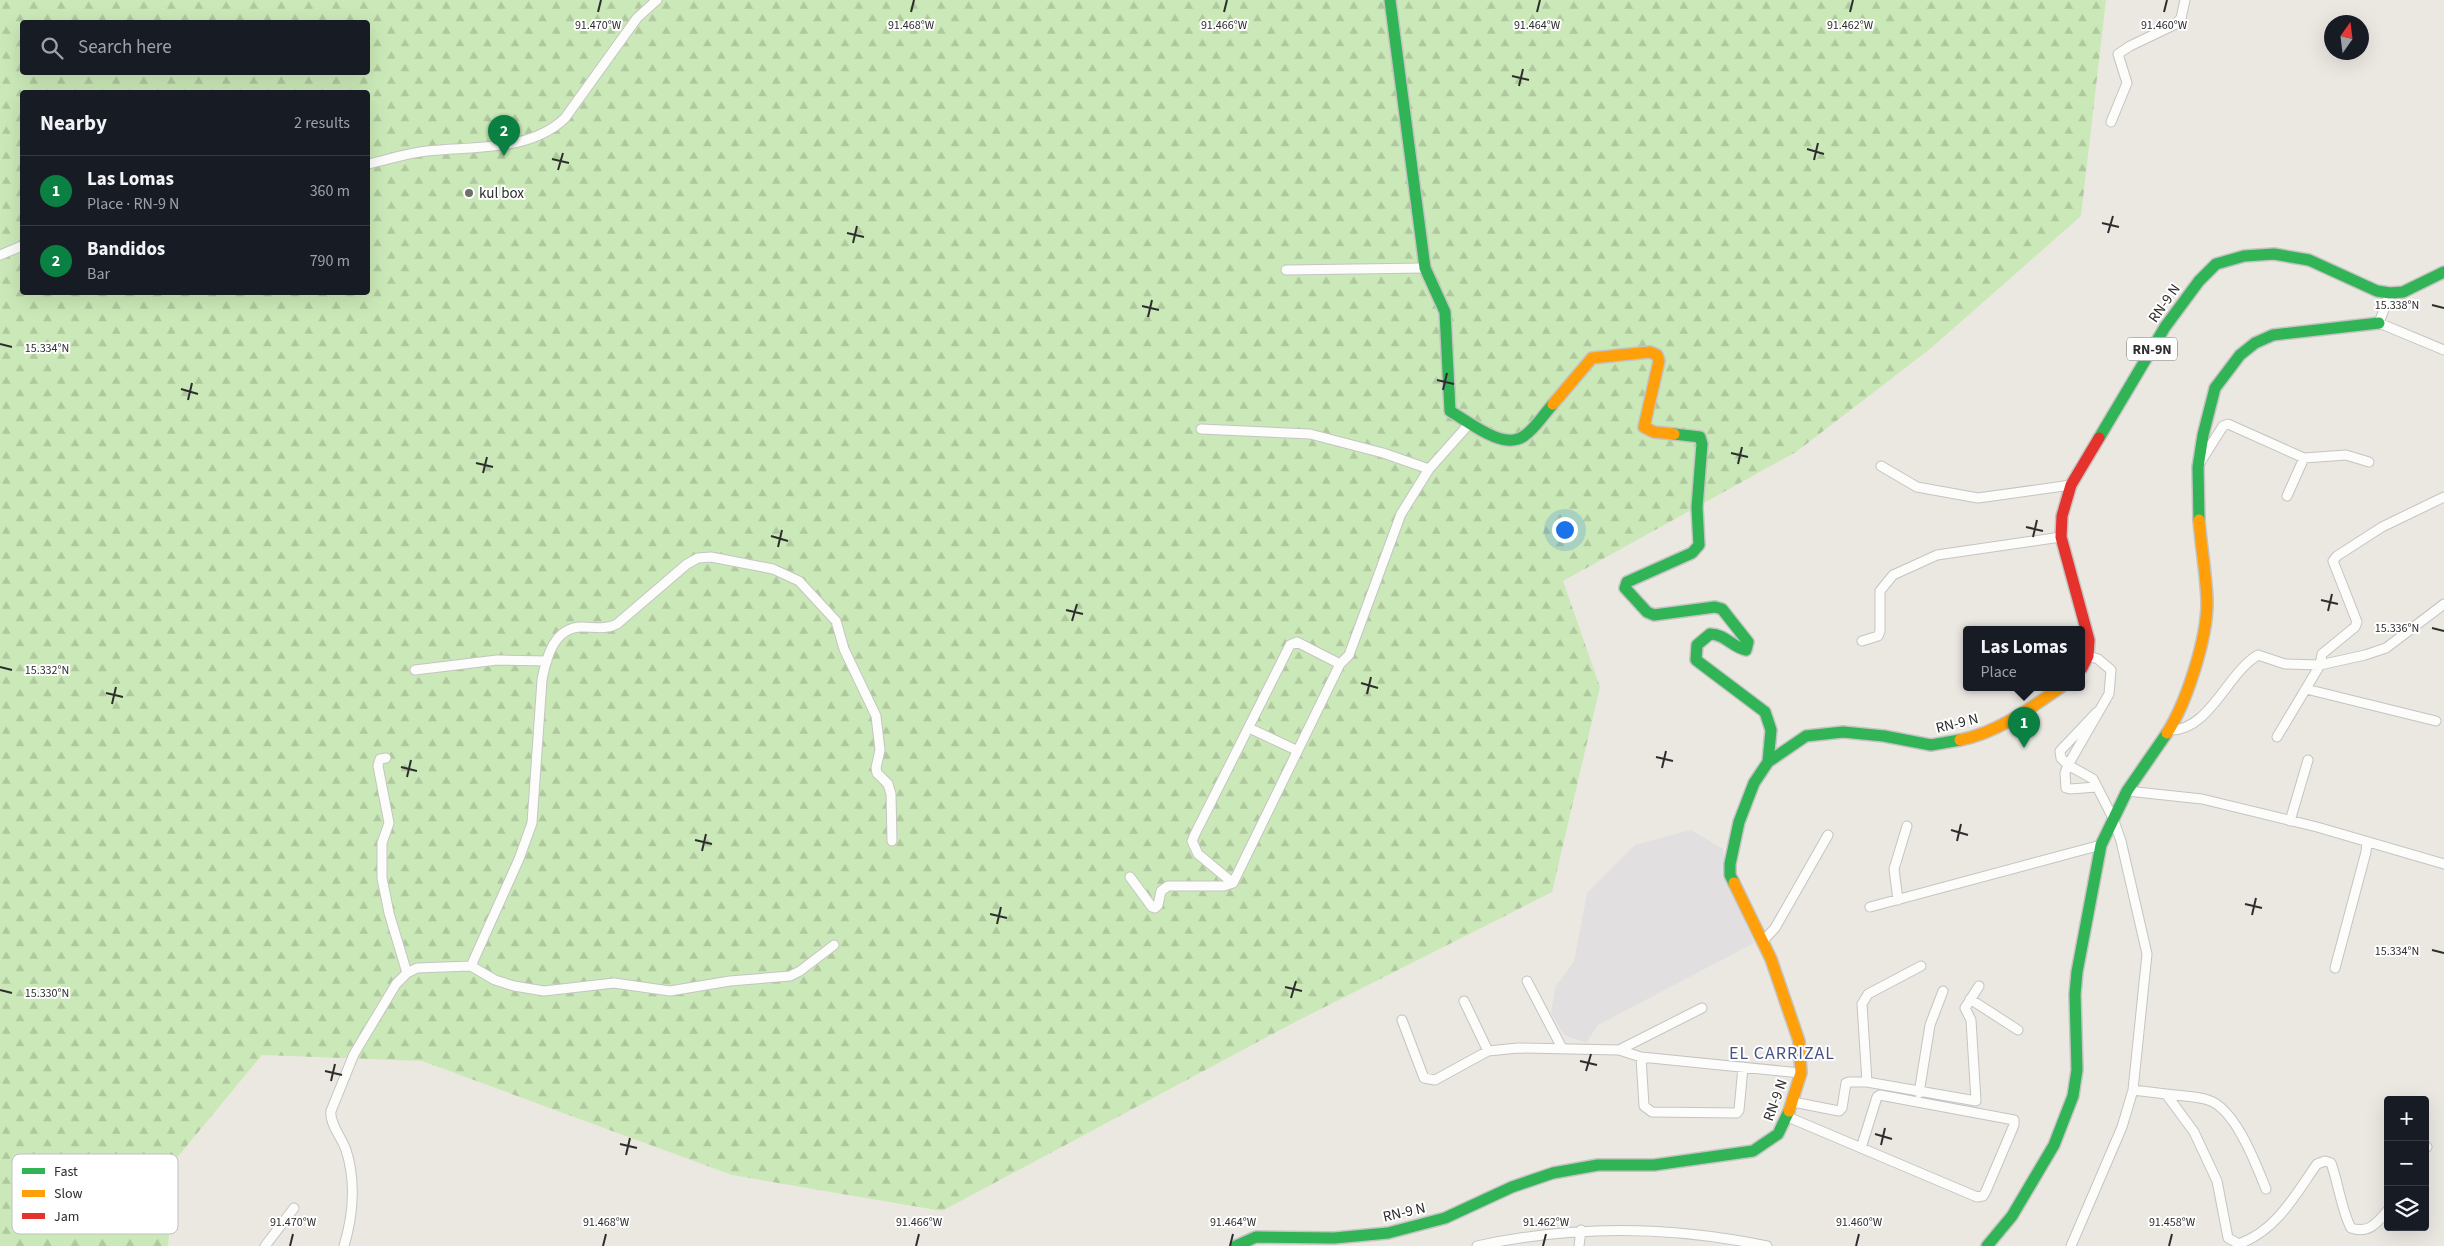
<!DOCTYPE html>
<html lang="en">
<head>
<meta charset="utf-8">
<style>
	body { margin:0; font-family:"Source Sans 3",sans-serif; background:#242831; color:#f1f3f6 }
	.controls { position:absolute; right:15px; bottom:15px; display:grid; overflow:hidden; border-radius:5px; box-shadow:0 5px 20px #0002 }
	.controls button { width:45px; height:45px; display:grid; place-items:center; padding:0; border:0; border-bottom:1px solid #363941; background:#171b24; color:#f1f3f6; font:25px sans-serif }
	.compass { position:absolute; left:2324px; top:15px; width:45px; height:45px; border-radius:50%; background:#171b24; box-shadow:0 5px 20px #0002; rotate:14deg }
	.you { position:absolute; left:1564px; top:529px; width:18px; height:18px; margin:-12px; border:4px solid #fff; border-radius:50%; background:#1a73e8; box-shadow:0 0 0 8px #1a73e833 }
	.badge { display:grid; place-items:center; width:32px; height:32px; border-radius:50%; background:#0b8043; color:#fff; font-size:16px; font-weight:700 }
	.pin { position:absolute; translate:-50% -41px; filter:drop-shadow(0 1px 2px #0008) }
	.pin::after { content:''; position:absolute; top:26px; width:18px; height:15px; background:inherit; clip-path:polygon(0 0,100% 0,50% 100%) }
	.popup { position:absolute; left:1963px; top:626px; width:122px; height:65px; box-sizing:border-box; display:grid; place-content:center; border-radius:5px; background:#171b24; filter:drop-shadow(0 1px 4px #0005); font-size:16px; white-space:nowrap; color:#9ea1a6 }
	.popup b { font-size:19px; color:#f1f3f6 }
	.popup::after { content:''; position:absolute; left:50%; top:100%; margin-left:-10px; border:10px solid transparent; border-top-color:#171b24 }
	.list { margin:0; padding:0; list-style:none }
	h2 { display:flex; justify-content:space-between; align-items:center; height:65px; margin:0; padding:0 20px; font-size:21px }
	h2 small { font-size:16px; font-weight:400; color:#9ea1a6 }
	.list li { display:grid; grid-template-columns:32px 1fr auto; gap:15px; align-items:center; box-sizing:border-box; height:70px; padding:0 20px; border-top:1px solid #363941 }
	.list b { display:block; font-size:19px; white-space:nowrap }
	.list p { margin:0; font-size:16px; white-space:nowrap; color:#9ea1a6 }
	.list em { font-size:16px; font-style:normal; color:#9ea1a6 }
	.icon { flex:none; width:28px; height:28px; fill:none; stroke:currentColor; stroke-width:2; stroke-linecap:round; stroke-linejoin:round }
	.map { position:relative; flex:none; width:2444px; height:1246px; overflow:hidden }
	.search { position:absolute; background:#171b24; box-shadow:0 5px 20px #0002; left:20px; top:20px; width:350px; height:55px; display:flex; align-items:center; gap:12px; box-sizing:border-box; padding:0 18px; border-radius:5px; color:#9ea1a6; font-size:19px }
	.panel { position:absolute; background:#171b24; box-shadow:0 5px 20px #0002; left:20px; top:90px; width:350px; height:205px; border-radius:5px }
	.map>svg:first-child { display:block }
	.industrial { fill:#e2dfe1 }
	.forest { fill:url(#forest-firs); fill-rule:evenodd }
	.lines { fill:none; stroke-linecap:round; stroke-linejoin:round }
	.street-casing { stroke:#c4c4c3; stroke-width:11 }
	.fast-casing { stroke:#c4c4c3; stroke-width:14 }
	.slow-casing { stroke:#c4c4c3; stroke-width:14 }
	.jam-casing { stroke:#c4c4c3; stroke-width:14 }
	.street { stroke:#fcfcfb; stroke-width:9 }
	.fast { stroke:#30b455; stroke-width:11 }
	.slow { stroke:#ff9f0a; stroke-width:11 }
	.jam { stroke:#e5322d; stroke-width:11 }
	.ticks { fill:none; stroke:#2d2d2d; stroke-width:2 }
	.poi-dot { fill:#706e6c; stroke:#fff; stroke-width:2 }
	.labels { text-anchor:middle; stroke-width:4; stroke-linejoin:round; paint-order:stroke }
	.shield { fill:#fff; stroke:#6c6c6c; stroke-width:1 }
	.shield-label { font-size:14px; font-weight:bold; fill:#2d2d2d }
	.poi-label { font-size:15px; fill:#2d2d2d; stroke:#fff; text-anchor:start }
	.street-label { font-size:15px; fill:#2d2d2d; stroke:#fff }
	.quarter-label { font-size:18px; letter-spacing:1px; fill:#485183; stroke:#fff }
	.key { fill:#fff; stroke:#c0c0c0; stroke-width:1 }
	.key-label { font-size:14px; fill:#2d2d2d }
	.ticks-label { font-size:12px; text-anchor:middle; fill:#2d2d2d; stroke:#fff; stroke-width:4; stroke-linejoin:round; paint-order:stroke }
</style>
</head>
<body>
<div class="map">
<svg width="2444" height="1246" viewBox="0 0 2444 1246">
	<defs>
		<pattern id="forest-firs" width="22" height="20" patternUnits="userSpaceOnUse" patternTransform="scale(1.25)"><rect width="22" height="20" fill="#cbe9b8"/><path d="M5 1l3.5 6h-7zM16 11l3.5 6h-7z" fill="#afc89e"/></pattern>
	</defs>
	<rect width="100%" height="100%" fill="#ebe8e2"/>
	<path class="industrial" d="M1691,830L1723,849L1726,871L1754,943L1598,1025L1586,1043L1564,1035L1551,1013L1555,988L1574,961L1587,893L1635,845Z"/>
	<path class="forest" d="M0,0H2106L2081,216L1930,349L1796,452L1563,581L1600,687L1552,892L1295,1022L942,1211L732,1175L422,1061L262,1055L175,1160L168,1246H0ZM22,22H368V72H22ZM22,92H368V292H22Z"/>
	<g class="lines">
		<defs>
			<path id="street" d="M2111,122L2127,83L2118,54L2130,46L2176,24L2181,18L2185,0
				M368,164C387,160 407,153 427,151C473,146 530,152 565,118L637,18L657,0
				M0,255L22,246
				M1286,270L1425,268
				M2390,293L2379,323L2444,350
				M1201,429L1310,434L1383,453L1429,469
				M2201,461L2223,426L2228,424L2304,458
				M1881,466L1917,487L1978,498L2071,485
				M2287,496L2304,458L2346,455L2369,462
				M1862,641L1878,636L1880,631V591L1893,575L1937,555L2061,537
				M2088,656L2098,659L2111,670L2109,694L2068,765L2065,773L2066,788L2070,789L2097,787
				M415,670L497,660L547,661
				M2306,689L2436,721
				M1249,728L1296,750
				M2169,730C2209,732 2227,673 2258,655L2285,664L2320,665L2365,655L2386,648L2444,604
				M2277,737L2320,665L2322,654L2355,627L2357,622L2333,561L2337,556L2382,527L2444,497
				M386,758L380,759L378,766L389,823L382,843V878L389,913L407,973
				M2127,791L2202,799L2317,827L2444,864
				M2290,821L2308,760
				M1130,877L1152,907L1155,908L1158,905L1161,891L1168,886H1224L1233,883L1340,664L1349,655L1401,514L1429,469L1470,423
				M1233,883L1198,854L1192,841L1195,834L1290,645L1297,642L1340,664
				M1898,900L1894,869L1907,826
				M1870,907L2101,845
				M1762,942L1775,928L1828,835
				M471,966L519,859L532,823L542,680C546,658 554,627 582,627C594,627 606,630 617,624L687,564L698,558L711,557L773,569L799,581L836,621L844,649L876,716L880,750L876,768L877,773L888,784L891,794L892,841
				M2335,968L2366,852L2367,842
				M1527,981L1562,1048
				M1970,999L2018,1030
				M1464,1001L1488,1051
				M1402,1020L1424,1078L1435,1080L1488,1051L1518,1048L1619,1050L1641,1057L1801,1073
				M1619,1050L1702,1008
				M1641,1057L1644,1106L1652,1112L1737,1113L1739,1110L1743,1067
				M1867,1082L1862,1004L1868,994L1921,966
				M2133,1090L2166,1094L2194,1132L2217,1181L2228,1238L2239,1244C2277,1230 2295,1195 2317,1164L2325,1161L2331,1163C2338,1182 2342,1212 2351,1228C2369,1234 2377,1223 2388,1210
				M1919,1093L1930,1025L1943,991
				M2166,1094C2180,1096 2196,1096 2208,1100C2235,1108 2256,1164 2266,1189
				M1793,1102L1839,1111L1842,1108L1846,1083L1849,1082H1867L1976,1101L1971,1020L1965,1008L1979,986
				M1788,1117L1977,1197L1983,1196L1986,1191L2014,1125V1120L1880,1095L1877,1097L1861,1148
				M2425,1148L2427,1147
				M265,1246L294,1208
				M344,1246C353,1216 356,1181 346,1150C342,1138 329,1123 331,1111L354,1054L396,984L407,973L417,968L471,966L495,980L514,986L544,991L614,983L670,991L730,981L790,976L800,971L834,945
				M1477,1246C1573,1225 1671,1226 1767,1246
				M1579,1246L1581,1230
				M2071,1246L2122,1127L2133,1090L2147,954L2121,841L2113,818L2093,779L2068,765L2061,758L2060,751L2097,712"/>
			<path id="fast" d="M1390,0L1425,268L1445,312L1450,411C1469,422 1504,451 1524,436C1535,429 1544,414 1553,404
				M1674,434L1700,437L1702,444L1697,507L1699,545L1692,553L1627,582L1625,588L1647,612L1654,615L1715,607L1722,609L1748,642L1746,650C1732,647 1725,634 1710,634L1697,645L1696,660L1765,712L1771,730L1768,762
				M2099,438L2165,327L2199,281L2216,264L2244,256L2274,254L2309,260L2377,291L2390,293L2403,292L2444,272
				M2199,520L2198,467L2203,435L2215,388L2240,355L2255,343L2273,335L2379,323
				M1734,883L1730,875V864L1739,822L1754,783L1768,762L1806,736L1843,732L1884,736L1931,745L1960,740
				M1236,1246L1256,1237L1334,1238L1388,1233L1445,1218L1512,1187L1553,1173L1598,1165H1654L1753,1151L1778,1134L1789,1111
				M1987,1246L2012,1216L2054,1145L2073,1096L2077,1070L2075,994L2077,972L2101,845L2127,791L2167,733"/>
			<path id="slow" d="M1553,404L1592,358L1650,352L1657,355L1659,361L1644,427L1654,432L1674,434
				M2167,733C2187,702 2208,636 2207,600C2206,574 2201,546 2199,520
				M1960,740C1997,733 2031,708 2061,687
				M1734,883L1771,959L1799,1041L1801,1073L1789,1111"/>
			<path id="jam" d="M2082,668L2088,656L2089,640L2061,537L2062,516L2071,485L2099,438"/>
		</defs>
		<use href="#street" class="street-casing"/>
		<use href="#fast" class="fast-casing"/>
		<use href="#slow" class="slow-casing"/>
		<use href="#jam" class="jam-casing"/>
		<use href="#street" class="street"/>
		<use href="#fast" class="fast"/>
		<use href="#slow" class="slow"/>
		<use href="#jam" class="jam"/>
	</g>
	<path class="ticks" d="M598,12L601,0M911,12L914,0M1224,12L1227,0M1537,12L1540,0M1850,12L1853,0M2164,12L2167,0M1512,76L1529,80M1519,86L1523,69M1807,149L1824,154M552,159L569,163M1814,160L1818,143M558,170L563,153M2102,223L2119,227M847,233L864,237M2108,233L2113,216M853,243L857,226M2432,305L2444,308M1142,306L1159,310M1148,317L1152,300M0,344L12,347M1437,380L1454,384M181,389L198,394M1443,390L1447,373M188,400L192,383M1731,453L1748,457M476,463L493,467M1738,464L1742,447M483,473L487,457M2026,527L2043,531M771,536L788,541M2033,537L2037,520M778,547L782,530M2321,600L2338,604M1066,610L1083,614M2328,611L2332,594M1072,621L1077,604M2432,628L2444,631M0,667L12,670M1361,683L1378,688M106,693L123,697M1367,694L1371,677M112,704L116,687M1656,757L1673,761M401,767L417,771M1662,768L1666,751M407,777L411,760M1951,830L1968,835M695,840L712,844M1957,841L1961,824M702,851L706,834M2245,904L2262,908M990,914L1007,918M2252,915L2256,898M997,924L1001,907M2432,950L2444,953M1285,987L1302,991M0,990L12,993M1291,998L1296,981M1580,1061L1597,1065M325,1071L342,1075M1586,1071L1591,1054M331,1081L335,1064M1875,1134L1892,1139M620,1144L637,1148M1881,1145L1885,1128M626,1155L630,1138M290,1246L293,1234M603,1246L606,1234M916,1246L919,1234M1230,1246L1233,1234M1543,1246L1546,1234M1856,1246L1859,1234M2169,1246L2172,1234"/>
	<circle class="poi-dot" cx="469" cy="193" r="5"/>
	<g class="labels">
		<rect class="shield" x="2127" y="337.5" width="50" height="23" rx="4"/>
		<g class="shield-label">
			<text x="2152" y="354">RN-9N</text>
		</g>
		<g class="poi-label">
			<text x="479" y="198">kul box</text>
		</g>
		<g class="street-label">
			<text transform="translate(2164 303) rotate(-55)" y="5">RN-9 N</text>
			<text transform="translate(1957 723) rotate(-14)" y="5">RN-9 N</text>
			<text transform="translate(1775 1100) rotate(-70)" y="5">RN-9 N</text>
			<text transform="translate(1404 1212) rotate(-13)" y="5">RN-9 N</text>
		</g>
		<g class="quarter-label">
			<text x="1782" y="1059">EL CARRIZAL</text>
		</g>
	</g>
	<rect x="12" y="1154" width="166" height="80" rx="8" class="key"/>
	<rect x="22" y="1168" width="23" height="6" fill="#30b455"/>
	<rect x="22" y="1190" width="23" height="7" fill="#ff9f0a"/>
	<rect x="22" y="1213" width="23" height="6" fill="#e5322d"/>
	<g class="key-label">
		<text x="54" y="1176">Fast</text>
		<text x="54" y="1198">Slow</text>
		<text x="54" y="1221">Jam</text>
	</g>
	<g class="ticks-label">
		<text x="598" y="29">91.470°W</text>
		<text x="911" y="29">91.468°W</text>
		<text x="1224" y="29">91.466°W</text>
		<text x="1537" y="29">91.464°W</text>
		<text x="1850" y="29">91.462°W</text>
		<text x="2164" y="29">91.460°W</text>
		<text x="2397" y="309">15.338°N</text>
		<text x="47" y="352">15.334°N</text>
		<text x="2397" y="632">15.336°N</text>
		<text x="47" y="674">15.332°N</text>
		<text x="2397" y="955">15.334°N</text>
		<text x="47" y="997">15.330°N</text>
		<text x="293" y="1226">91.470°W</text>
		<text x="606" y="1226">91.468°W</text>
		<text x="919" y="1226">91.466°W</text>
		<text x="1233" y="1226">91.464°W</text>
		<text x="1546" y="1226">91.462°W</text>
		<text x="1859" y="1226">91.460°W</text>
		<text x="2172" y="1226">91.458°W</text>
	</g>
</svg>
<div class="controls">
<button>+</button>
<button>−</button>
<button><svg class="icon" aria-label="layers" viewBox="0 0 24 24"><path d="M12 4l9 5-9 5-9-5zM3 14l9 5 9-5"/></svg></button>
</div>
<svg class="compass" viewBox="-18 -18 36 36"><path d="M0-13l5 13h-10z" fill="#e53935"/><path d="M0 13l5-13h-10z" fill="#9ea1a6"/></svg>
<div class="you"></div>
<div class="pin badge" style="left:2024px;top:748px">1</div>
<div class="popup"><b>Las Lomas</b>Place</div>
<div class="pin badge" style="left:504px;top:156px">2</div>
<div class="search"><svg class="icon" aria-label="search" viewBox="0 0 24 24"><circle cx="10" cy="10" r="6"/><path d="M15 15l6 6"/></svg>Search here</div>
<section class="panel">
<h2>Nearby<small>2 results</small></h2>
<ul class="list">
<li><span class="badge">1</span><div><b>Las Lomas</b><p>Place · RN-9 N</p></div><em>360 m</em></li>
<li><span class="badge">2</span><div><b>Bandidos</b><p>Bar</p></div><em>790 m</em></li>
</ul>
</section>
</div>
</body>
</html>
